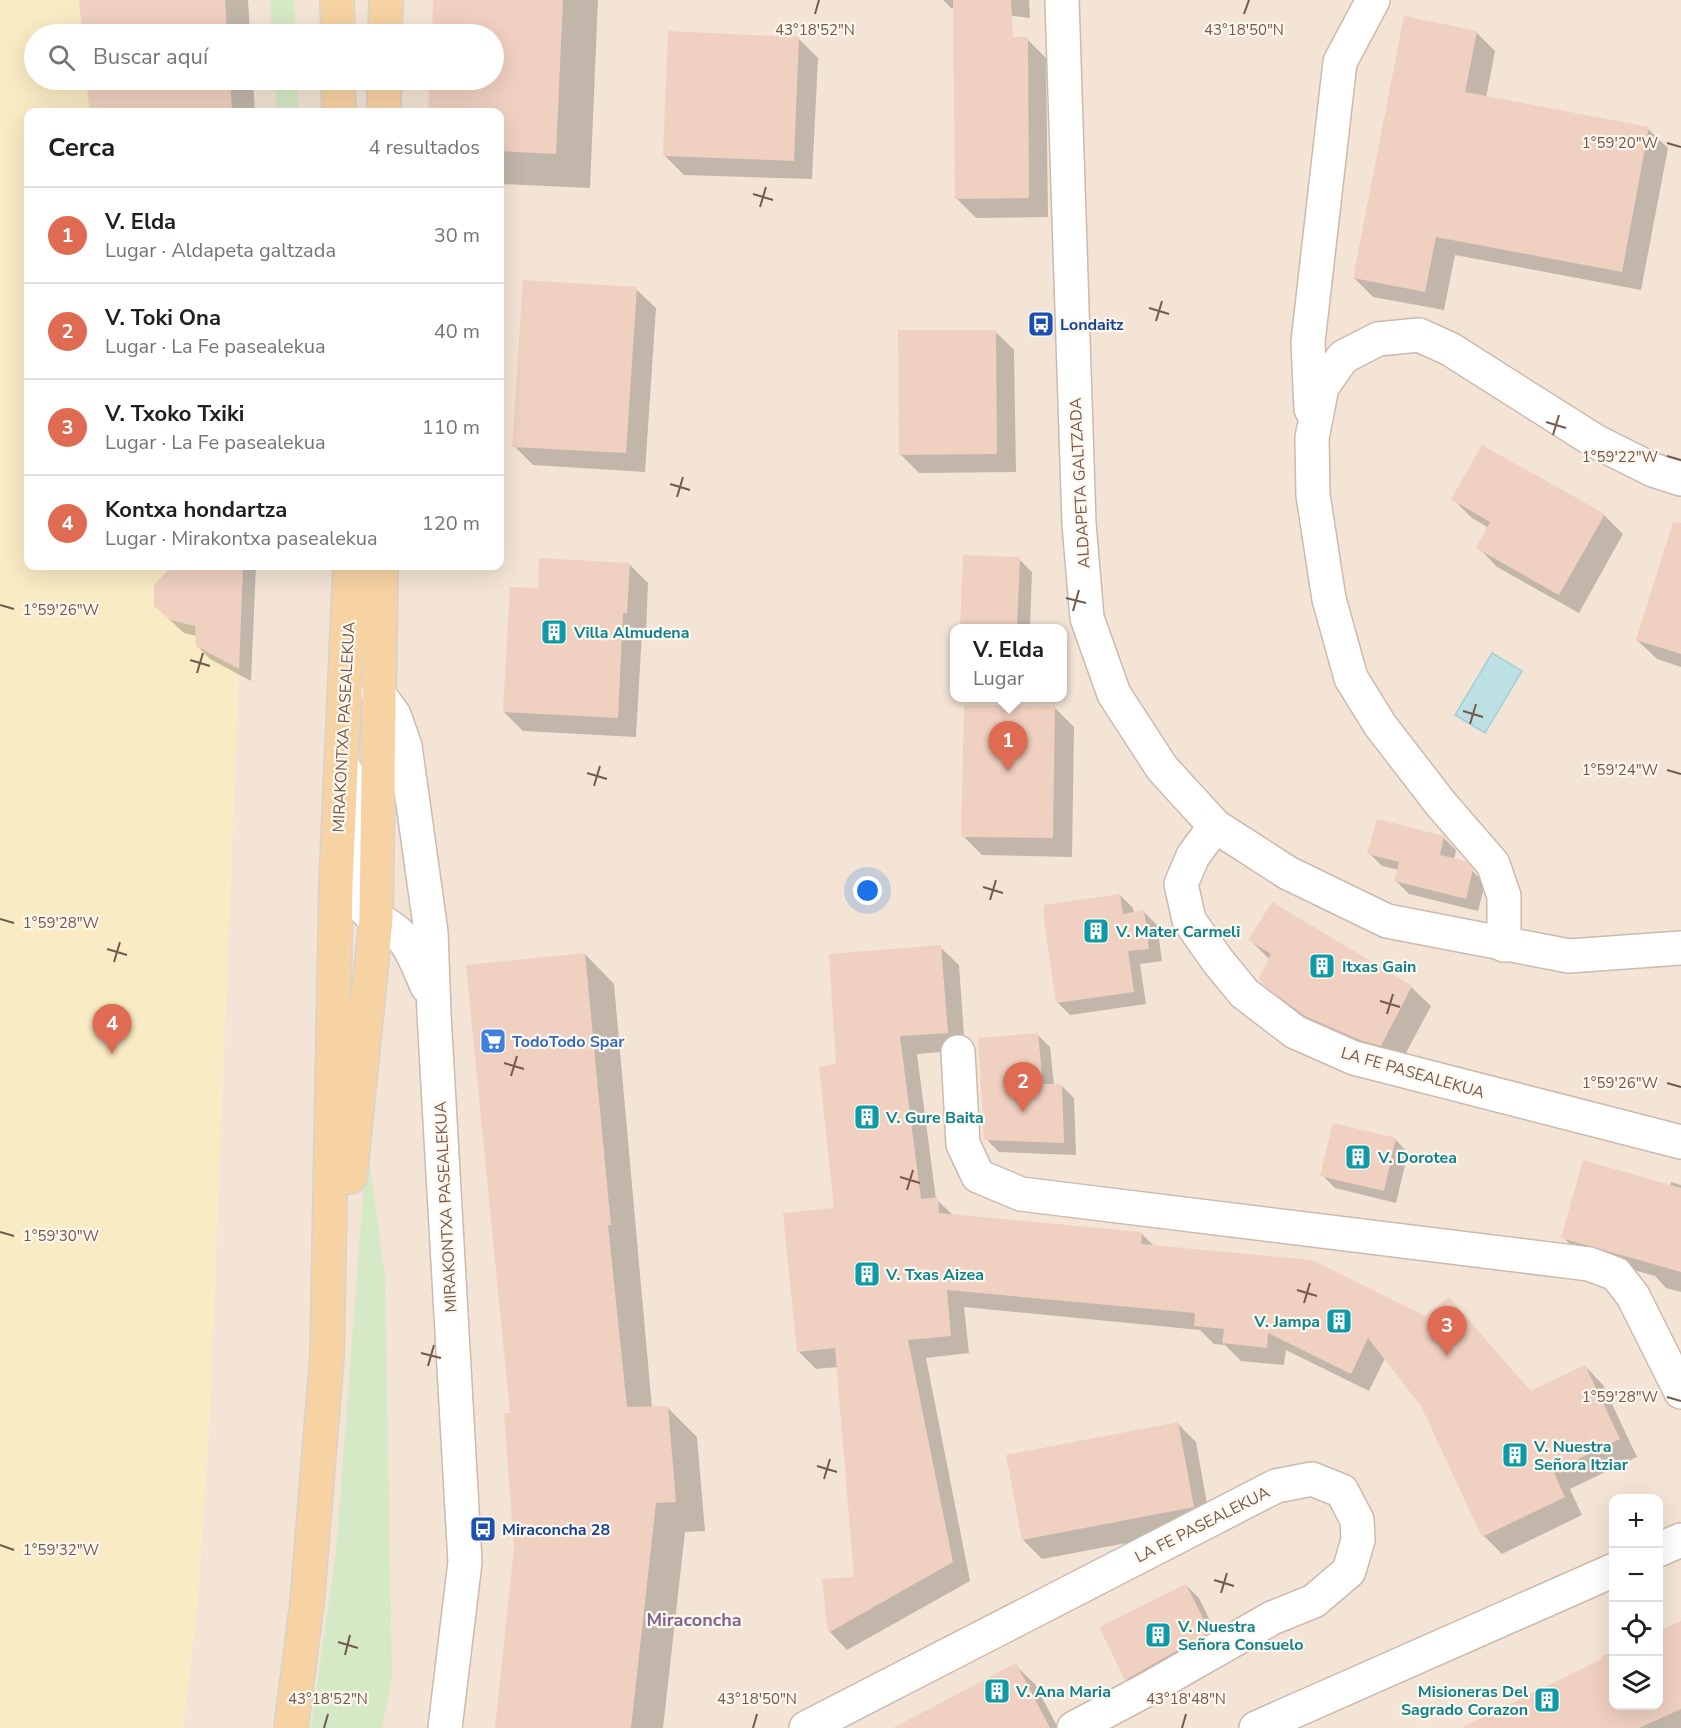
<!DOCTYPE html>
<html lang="es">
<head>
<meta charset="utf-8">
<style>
	body { margin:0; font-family:"Nunito Sans",sans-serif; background:#f2f2f2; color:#202124 }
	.controls { position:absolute; right:18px; bottom:18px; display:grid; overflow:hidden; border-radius:12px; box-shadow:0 6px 24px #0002 }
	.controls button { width:54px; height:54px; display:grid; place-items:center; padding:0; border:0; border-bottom:2px solid #e0e0e0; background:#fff; color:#202124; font:30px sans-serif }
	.you { position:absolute; left:868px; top:891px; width:21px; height:21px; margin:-15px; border:4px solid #fff; border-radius:50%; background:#1a73e8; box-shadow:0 0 0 9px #1a73e833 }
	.badge { display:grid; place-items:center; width:39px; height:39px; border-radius:50%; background:#df6b52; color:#fff; font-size:20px; font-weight:700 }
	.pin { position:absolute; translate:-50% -50px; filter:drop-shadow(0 2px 3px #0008) }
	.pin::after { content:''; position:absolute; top:32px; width:21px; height:18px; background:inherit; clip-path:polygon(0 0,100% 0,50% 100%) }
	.popup { position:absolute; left:950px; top:624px; width:117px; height:78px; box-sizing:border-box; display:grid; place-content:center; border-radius:12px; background:#fff; filter:drop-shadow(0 2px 4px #0005); font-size:20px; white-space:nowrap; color:#757577 }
	.popup b { font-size:22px; color:#202124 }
	.popup::after { content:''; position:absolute; left:50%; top:100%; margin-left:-12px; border:12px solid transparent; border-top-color:#fff }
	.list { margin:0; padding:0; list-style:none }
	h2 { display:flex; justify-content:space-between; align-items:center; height:78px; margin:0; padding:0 24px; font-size:26px }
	h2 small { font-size:20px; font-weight:400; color:#757577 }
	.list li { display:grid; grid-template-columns:39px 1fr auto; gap:18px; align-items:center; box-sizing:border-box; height:96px; padding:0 24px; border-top:2px solid #e0e0e0 }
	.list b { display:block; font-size:22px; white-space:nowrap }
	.list p { margin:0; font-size:20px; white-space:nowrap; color:#757577 }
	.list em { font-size:20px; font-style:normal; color:#757577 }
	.icon { flex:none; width:33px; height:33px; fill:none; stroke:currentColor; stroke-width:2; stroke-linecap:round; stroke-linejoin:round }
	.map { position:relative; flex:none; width:1681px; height:1728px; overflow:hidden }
	.search { position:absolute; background:#fff; box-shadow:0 6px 24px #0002; left:24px; top:24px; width:480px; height:66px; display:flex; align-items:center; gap:15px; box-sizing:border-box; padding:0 21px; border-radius:33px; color:#757577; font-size:22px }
	.panel { position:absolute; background:#fff; box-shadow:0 6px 24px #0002; left:24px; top:108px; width:480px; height:462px; border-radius:12px }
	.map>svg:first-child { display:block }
	.residential { fill:#f3e4d5; fill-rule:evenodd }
	.green { fill:#d5e9c6 }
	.sand { fill:#f9ebc3 }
	.water { fill:#bce0e4; stroke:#a3d0d6; stroke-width:1.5 }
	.shadow { fill:#0003 }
	.building { fill:#f0d0c0 }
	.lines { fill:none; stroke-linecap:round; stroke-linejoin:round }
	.minor-casing { stroke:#cdbaad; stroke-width:36 }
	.major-casing { stroke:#d8d1cd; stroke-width:36 }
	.minor { stroke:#fff; stroke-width:33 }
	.major { stroke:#f7d3a3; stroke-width:33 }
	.ticks { fill:none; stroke:#74594c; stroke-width:2 }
	.labels { text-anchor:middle; stroke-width:4.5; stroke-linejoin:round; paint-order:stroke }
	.transit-label { font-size:16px; font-weight:bold; fill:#164399; stroke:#fef7ed; text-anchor:start }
	.street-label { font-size:16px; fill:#74594c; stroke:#fef7ed }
	.culture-label { font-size:16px; font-weight:bold; fill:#0d838f; stroke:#fef7ed; text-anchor:start }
	.shop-label { font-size:16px; font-weight:bold; fill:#366cbe; stroke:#fef7ed; text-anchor:start }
	.neighbourhood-label { font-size:18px; font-weight:bold; fill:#7f6490; stroke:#fef7ed }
	.ticks-label { font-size:15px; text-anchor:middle; fill:#74594c; stroke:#fef7ed; stroke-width:4.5; stroke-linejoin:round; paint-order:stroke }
</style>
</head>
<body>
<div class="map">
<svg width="1681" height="1728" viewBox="0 0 1681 1728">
	<rect width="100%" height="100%" fill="#fbf2e7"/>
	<path class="residential" d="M225,0H1681V1728H183L197,1607L209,1427L243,566H500V112H232L230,80H494V34H227ZM954,628H1062V698H954ZM1614,1498H1658V1706H1614Z"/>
	<path class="green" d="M270,0H294L296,34H272Z
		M275,80H298V112H276Z
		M367,1142L385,1277L392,1679L382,1728H311L336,1552Z"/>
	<path class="sand" d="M0,0H225L227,34H34V80H230L232,112H28V566H243L209,1427L197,1607L183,1728H0Z"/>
	<path class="water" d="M1492,653L1522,671L1485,733L1455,715Z"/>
	<path class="shadow" d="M81,0H248L250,34H84Z
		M435,0H598L590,188L500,184V112H430L431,80H494V34H433Z
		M943,0H1029L1030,18L951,8Z
		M1476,32L1495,51L1486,98L1648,129L1668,148L1641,290L1455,255L1444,310L1373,297L1354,278Z
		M798,38L818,58L812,179L684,175L664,155Z
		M1027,39L1046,58L1048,217L976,218L956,198Z
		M88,80H253L255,112H91Z
		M636,289L656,308L645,472L533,465L514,446Z
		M995,331L1014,350L1016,472L919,473L900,454Z
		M1453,499L1604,515L1623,534L1579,613L1497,567L1478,547L1489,528L1472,518Z
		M964,556L1019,559L1032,572L1030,628H961Z
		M1681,563V667L1657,659L1637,640Z
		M629,564L648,583L646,632H642L636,737L523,731L504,712L540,590Z
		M197,566H256L251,681L210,659L197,646V636L184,633L169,619L170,571Z
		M1055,708L1074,727L1072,857L982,855L963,836Z
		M1443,837L1456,850L1454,860L1465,863L1485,884L1478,911L1409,894L1396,881L1399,870L1382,866L1369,853Z
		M1120,895L1133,908L1134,914L1144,912L1157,925L1162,961L1140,964L1146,1004L1070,1015L1057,1002Z
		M1250,940L1411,987L1431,1006L1400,1064L1326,1035L1288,1006L1267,985L1270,960Z
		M940,947L959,965L965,1050L917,1054L936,1199L954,1216L1141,1233L1154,1246L1426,1318L1449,1299L1531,1392L1585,1366L1603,1385L1637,1457L1570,1489L1582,1515L1502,1554L1484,1536L1422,1405L1385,1358L1369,1391L1286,1350L1284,1365L1241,1361L1225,1345L1214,1344L1200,1330L964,1307L969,1353L926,1358L970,1581L847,1650L830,1632L856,1578L838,1367L816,1369L798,1351L836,1209L838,1065Z
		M585,954L614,984L652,1408L667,1407L697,1437L705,1531L685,1532L663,1728H496L516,1548L511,1414Z
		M1037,1034L1050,1047L1054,1086L1061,1085L1074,1098L1076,1155L999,1152L986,1139Z
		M1396,1140L1408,1153L1396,1203L1335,1188L1322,1175Z
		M1671,1182L1681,1185V1292L1666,1288L1655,1276L1580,1255L1563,1237L1670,1186Z
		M1177,1423L1196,1442L1211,1527L1042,1559L1023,1540Z
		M1186,1585L1199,1598L1222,1645L1139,1692L1127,1679Z
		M1681,1622V1728H1479L1614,1706H1658V1633Z
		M1015,1665L1035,1684L1058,1728H919Z"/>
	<path class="building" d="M79,0H225L227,34H82Z
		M433,0H563L556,154L500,151V112H428L430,80H494V34H432Z
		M953,0H1011L1013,37H1028L1029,198L955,199Z
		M1404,16L1477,31L1465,92L1649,127L1622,272L1436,237L1425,292L1353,278Z
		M668,31L799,37L794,161L663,156Z
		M86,80H230L232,112H90Z
		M523,280L637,287L626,453L512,447Z
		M898,330H996L997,454L899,455Z
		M1482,445L1605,514L1559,595L1476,548L1490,522L1451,499Z
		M1673,522L1681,523V654L1636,640Z
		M963,555L1020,557L1017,628H960Z
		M539,558L630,563L627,613H623L618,718L503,712L510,587L538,588Z
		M191,566H243L239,669L196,646L195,626L170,620L154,606V585L169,569Z
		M964,705L1055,706L1053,838L961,837Z
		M1377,819L1444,836L1440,855L1466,861L1473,869L1466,899L1394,881L1399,862L1367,854Z
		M1120,894L1123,914L1144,910L1149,949L1128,951L1134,992L1056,1003L1044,920V905Z
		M1272,902L1412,986L1381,1046L1360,1040L1305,1016L1266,987L1259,978L1271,954L1248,940Z
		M941,945L948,1033L900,1036L921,1199L938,1197L939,1213L1142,1232L1141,1244L1312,1260L1425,1316L1449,1297L1530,1391L1585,1365L1620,1439L1553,1471L1565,1497L1482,1537L1421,1406L1368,1338L1351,1374L1268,1333L1267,1348L1222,1343L1224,1329L1194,1326L1195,1313L947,1290L951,1336L908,1340L953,1562L828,1633L822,1579L854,1577L835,1348L797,1352L783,1213L834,1208L819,1067L836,1064L829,954Z
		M585,953L611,1225H608L627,1407L668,1406L676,1502L656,1503L631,1728H495L514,1548L504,1413H510L466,965Z
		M1038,1033L1043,1084H1062L1064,1143L984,1140L978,1038Z
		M1333,1123L1396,1138L1384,1191L1320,1176Z
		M1583,1160L1681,1188V1272L1561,1238Z
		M1178,1422L1194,1507L1022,1540L1006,1455Z
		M1186,1584L1210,1632L1125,1680L1099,1627Z
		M1681,1621V1709L1639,1728H1461L1602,1659L1601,1657L1614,1651V1706H1659V1631Z
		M1016,1663L1050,1728H893Z"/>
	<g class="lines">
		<defs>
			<path id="minor" d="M1062,0L1079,524L1087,618L1114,694L1162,768L1215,826L1288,873L1387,921L1569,956L1681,948
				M1311,409L1308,342L1340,62L1373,0
				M378,693L394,715L405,746L431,932L434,1014L465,1562L445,1728
				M342,764L358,796L357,890C362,920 384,917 401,936C413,949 419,969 427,986
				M1215,826L1193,856L1181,884L1189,920L1217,960L1244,993L1295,1032L1354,1058L1681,1142
				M1504,945V896L1493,864L1441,804L1380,725L1351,678L1329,599L1313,495L1312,438L1322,387L1343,357L1378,339L1419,335L1450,349L1595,441L1653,470L1681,479
				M958,1052L963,1144L978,1176L1021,1194L1589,1264L1616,1274L1633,1296L1681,1392
				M1658,1550L1681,1540
				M806,1728L1276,1486L1312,1479L1342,1491L1357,1520L1358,1540L1349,1571L1314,1601L1272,1618L1146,1690L1074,1728
				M1256,1728L1614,1570"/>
			<path id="major" d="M337,0L338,34
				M385,34L386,0
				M338,80L339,112
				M384,112V80
				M350,1177L376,919L381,566
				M291,1728L307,1603L327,1356L336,883L350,566"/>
		</defs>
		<use href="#minor" class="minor-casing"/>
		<use href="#major" class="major-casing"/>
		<use href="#minor" class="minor"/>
		<use href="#major" class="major"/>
	</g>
	<path class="ticks" d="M815,14L819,0M1244,14L1249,0M1667,143L1681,147M753,194L773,200M760,207L766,187M1149,308L1169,314M1156,321L1162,301M1546,422L1566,428M1553,435L1559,415M1667,456L1681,460M670,484L690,490M677,497L683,477M1066,598L1086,603M0,605L14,609M1073,611L1079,590M190,660L210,666M197,673L203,653M1463,711L1483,717M1470,724L1476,704M1667,770L1681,774M587,773L607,779M594,786L600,766M983,887L1003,893M990,900L996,880M0,919L14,923M107,949L127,955M114,962L120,942M1380,1001L1400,1007M1387,1014L1393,994M504,1063L524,1069M511,1076L517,1056M1667,1083L1681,1087M900,1177L920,1183M907,1190L913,1170M0,1232L14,1236M1297,1290L1317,1296M1304,1303L1310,1283M421,1353L441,1358M428,1366L434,1345M1667,1397L1681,1401M817,1466L837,1472M824,1479L830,1459M0,1545L14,1550M1214,1580L1234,1586M1221,1593L1227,1573M338,1642L358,1648M345,1655L350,1635M324,1728L328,1714M753,1728L757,1714M1182,1728L1186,1714"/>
	<defs>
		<symbol id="bus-square" viewBox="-11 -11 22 22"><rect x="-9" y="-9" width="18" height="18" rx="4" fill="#1a4fb4" stroke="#fef7ed"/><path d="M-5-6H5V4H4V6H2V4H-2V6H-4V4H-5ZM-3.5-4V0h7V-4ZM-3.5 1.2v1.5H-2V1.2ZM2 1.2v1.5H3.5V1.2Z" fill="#fff"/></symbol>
		<symbol id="building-square" viewBox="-11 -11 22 22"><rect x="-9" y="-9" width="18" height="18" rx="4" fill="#0f9aa8" stroke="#fef7ed"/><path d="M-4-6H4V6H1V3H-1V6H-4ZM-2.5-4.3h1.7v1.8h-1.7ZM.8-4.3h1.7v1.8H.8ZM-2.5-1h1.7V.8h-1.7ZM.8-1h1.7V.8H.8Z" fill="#fff"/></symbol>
		<symbol id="supermarket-square" viewBox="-11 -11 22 22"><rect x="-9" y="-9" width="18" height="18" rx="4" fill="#3f7fe0" stroke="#fef7ed"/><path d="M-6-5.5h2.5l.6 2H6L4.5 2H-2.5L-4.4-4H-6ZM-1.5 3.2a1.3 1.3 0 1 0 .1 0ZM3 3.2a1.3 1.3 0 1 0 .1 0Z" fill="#fff"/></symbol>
	</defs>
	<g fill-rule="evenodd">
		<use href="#bus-square" x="1026" y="309" width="30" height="30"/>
		<use href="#building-square" x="539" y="617" width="30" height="30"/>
		<use href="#building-square" x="1081" y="916" width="30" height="30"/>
		<use href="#building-square" x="1307" y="951" width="30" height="30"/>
		<use href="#supermarket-square" x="478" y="1026" width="30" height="30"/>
		<use href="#building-square" x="852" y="1102" width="30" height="30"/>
		<use href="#building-square" x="1343" y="1142" width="30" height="30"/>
		<use href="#building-square" x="852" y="1259" width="30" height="30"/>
		<use href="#building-square" x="1324" y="1306" width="30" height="30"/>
		<use href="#building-square" x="1500" y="1440" width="30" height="30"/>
		<use href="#bus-square" x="468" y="1514" width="30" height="30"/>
		<use href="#building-square" x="1143" y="1620" width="30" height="30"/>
		<use href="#building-square" x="982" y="1676" width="30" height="30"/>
		<use href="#building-square" x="1532" y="1685" width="30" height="30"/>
	</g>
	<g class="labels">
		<g class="transit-label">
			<text x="1060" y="330">Londaitz</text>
			<text x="502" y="1535">Miraconcha 28</text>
		</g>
		<g class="street-label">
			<text transform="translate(1079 483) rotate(-93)" y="6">ALDAPETA GALTZADA</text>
			<text transform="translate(343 727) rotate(-87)" y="6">MIRAKONTXA PASEALEKUA</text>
			<text transform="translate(1413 1072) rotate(16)" y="6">LA FE PASEALEKUA</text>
			<text transform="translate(445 1207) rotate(-93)" y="6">MIRAKONTXA PASEALEKUA</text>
			<text transform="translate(1202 1524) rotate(-27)" y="6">LA FE PASEALEKUA</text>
		</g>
		<g class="culture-label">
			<text x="574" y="638">Villa Almudena</text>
			<text x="1116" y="937">V. Mater Carmeli</text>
			<text x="1342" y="972">Itxas Gain</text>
			<text x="886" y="1123">V. Gure Baita</text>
			<text x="1378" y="1163">V. Dorotea</text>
			<text x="886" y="1280">V. Txas Aizea</text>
			<text x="1320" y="1327" text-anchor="end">V. Jampa</text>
			<text x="1534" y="1452">V. Nuestra<tspan x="1534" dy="18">Señora Itziar</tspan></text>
			<text x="1178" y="1632">V. Nuestra<tspan x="1178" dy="18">Señora Consuelo</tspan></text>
			<text x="1016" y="1697">V. Ana Maria</text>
			<text x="1528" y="1697" text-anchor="end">Misioneras Del<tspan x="1528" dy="18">Sagrado Corazon</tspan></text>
		</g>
		<g class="shop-label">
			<text x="512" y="1047">TodoTodo Spar</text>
		</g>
		<g class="neighbourhood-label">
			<text x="694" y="1626">Miraconcha</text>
		</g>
	</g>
	<g class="ticks-label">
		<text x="815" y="35">43°18'52"N</text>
		<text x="1244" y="35">43°18'50"N</text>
		<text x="1620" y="148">1°59'20"W</text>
		<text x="1620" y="462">1°59'22"W</text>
		<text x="61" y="615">1°59'26"W</text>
		<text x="1620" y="775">1°59'24"W</text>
		<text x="61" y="928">1°59'28"W</text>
		<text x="1620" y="1088">1°59'26"W</text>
		<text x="61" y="1241">1°59'30"W</text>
		<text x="1620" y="1402">1°59'28"W</text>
		<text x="61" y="1555">1°59'32"W</text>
		<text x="328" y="1704">43°18'52"N</text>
		<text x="757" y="1704">43°18'50"N</text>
		<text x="1186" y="1704">43°18'48"N</text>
	</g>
</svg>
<div class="controls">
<button>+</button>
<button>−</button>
<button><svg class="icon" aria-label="locate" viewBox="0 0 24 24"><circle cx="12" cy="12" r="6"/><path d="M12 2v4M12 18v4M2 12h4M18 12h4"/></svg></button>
<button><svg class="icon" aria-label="layers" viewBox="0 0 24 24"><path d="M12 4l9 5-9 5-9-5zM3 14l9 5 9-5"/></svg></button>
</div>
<div class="you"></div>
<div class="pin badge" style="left:1008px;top:771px">1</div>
<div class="popup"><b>V. Elda</b>Lugar</div>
<div class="pin badge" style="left:1023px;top:1112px">2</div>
<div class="pin badge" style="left:1447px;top:1356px">3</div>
<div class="pin badge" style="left:112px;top:1054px">4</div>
<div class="search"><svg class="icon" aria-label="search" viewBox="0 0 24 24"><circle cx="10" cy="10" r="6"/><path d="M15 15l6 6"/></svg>Buscar aquí</div>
<section class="panel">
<h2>Cerca<small>4 resultados</small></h2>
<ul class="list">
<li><span class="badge">1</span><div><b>V. Elda</b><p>Lugar · Aldapeta galtzada</p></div><em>30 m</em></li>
<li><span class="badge">2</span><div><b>V. Toki Ona</b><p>Lugar · La Fe pasealekua</p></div><em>40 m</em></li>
<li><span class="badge">3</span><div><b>V. Txoko Txiki</b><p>Lugar · La Fe pasealekua</p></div><em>110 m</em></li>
<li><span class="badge">4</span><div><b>Kontxa hondartza</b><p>Lugar · Mirakontxa pasealekua</p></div><em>120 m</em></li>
</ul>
</section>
</div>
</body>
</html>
